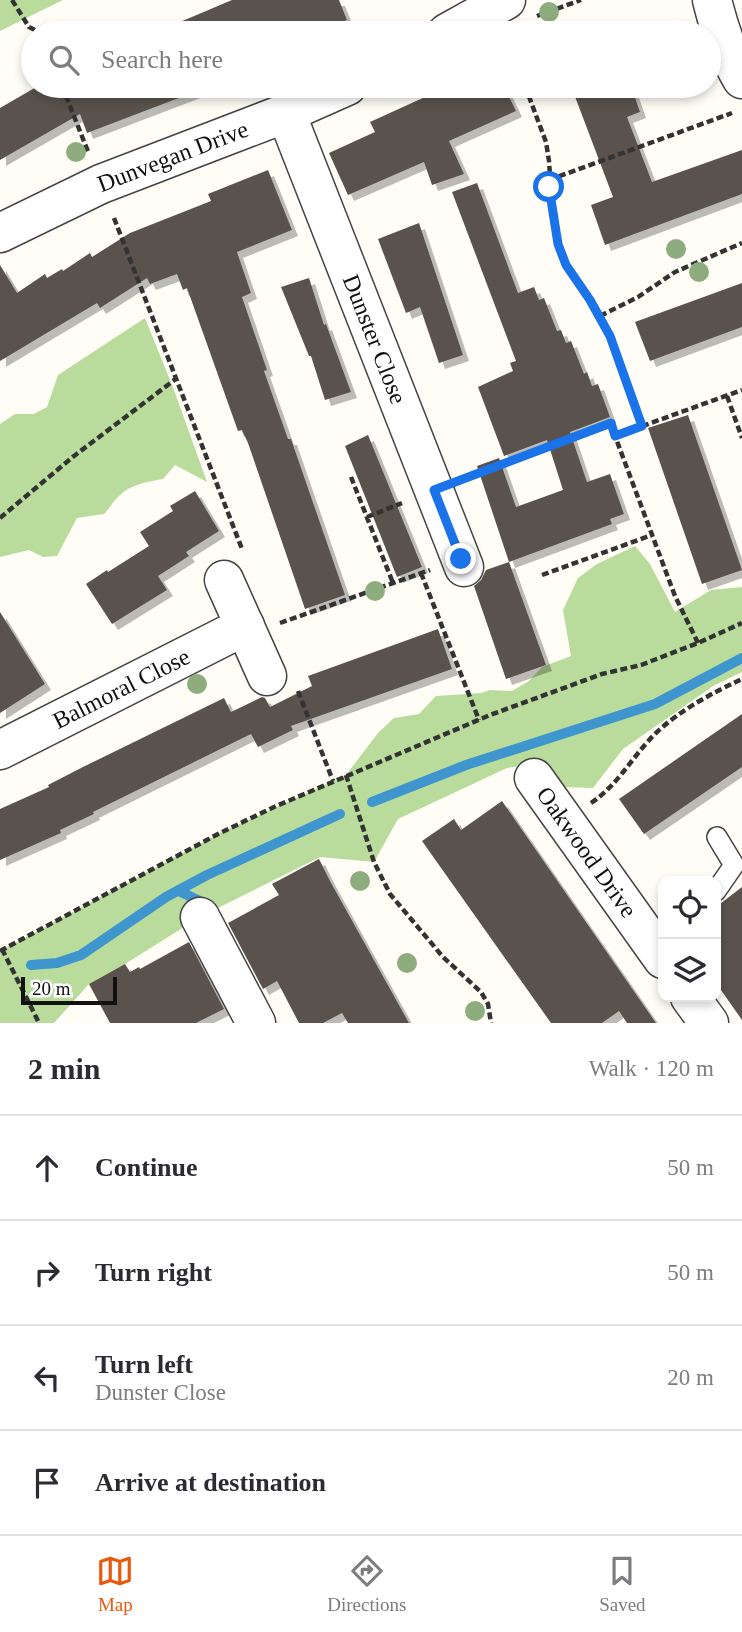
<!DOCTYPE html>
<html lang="en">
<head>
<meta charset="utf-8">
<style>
	body { margin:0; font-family:"Times New Roman",serif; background:#f2f2f3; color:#2b2b33 }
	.controls { position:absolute; right:21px; bottom:21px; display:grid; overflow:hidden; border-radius:14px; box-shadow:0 4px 10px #0003 }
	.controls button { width:63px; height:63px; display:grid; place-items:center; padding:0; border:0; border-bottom:2px solid #e1e1e2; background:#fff; color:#2b2b33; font:35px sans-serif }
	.scale { position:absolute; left:21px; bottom:18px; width:96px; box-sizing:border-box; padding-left:7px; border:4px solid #111; border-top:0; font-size:19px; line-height:24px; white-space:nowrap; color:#111; -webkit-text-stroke:5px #fff; paint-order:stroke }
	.stop { position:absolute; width:21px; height:21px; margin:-16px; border:5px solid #1a73e8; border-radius:50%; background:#fff }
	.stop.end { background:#1a73e8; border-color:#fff; box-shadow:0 2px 7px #0008 }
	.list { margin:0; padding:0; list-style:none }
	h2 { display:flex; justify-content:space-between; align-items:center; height:91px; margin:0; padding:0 28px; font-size:30px }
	h2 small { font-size:23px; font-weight:400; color:#7c7c81 }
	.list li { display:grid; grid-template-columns:46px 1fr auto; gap:21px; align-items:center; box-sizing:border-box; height:105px; padding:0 28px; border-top:2px solid #e1e1e2 }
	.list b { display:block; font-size:26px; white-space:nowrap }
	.list p { margin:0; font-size:23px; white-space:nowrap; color:#7c7c81 }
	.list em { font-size:23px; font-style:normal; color:#7c7c81 }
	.icon { flex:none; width:38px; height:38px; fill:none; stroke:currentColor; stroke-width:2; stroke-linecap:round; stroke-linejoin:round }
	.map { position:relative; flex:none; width:742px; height:1023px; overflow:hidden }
	.search { position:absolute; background:#fff; box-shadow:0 4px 10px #0003; left:21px; right:21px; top:21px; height:77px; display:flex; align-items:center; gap:18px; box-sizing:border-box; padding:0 24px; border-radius:38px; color:#7c7c81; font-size:26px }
	.sheet { height:511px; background:#fff }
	nav { display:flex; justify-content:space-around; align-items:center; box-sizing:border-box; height:98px; border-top:2px solid #e1e1e2; background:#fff; font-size:19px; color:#7c7c81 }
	nav a { display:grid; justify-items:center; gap:4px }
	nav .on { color:#ea580c }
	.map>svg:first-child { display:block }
	.forest { fill:#b9dc9c }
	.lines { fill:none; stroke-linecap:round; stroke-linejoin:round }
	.stream { stroke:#3f96cf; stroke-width:10 }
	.building { fill:#5a524d; filter:url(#shadow) }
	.service-casing { stroke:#444; stroke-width:22 }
	.minor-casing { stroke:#444; stroke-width:41 }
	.path { stroke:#333; stroke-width:4.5; stroke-dasharray:7 3.5; stroke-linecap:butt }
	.service { stroke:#fff; stroke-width:19 }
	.minor { stroke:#fff; stroke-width:38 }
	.tree { fill:#8dad7f }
	.route { stroke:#1a73e8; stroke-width:9 }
	.labels { text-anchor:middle; stroke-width:7; stroke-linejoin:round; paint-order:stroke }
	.street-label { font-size:24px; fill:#111; stroke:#fff }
</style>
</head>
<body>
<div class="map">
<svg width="742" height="1023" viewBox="0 0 742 1023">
	<defs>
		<filter id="shadow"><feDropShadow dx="6" dy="6" stdDeviation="0" flood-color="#0004"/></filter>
	</defs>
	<rect width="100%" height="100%" fill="#fffdf5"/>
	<path class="forest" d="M0,0H63L0,31Z
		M145,318L174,390L207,482L175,465L163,479C148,482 130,484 119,496C113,501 110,508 104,514L77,518L57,556L43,557L29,550L0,557V424L15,414H34L47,407L58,375Z
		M635,546L650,564L675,612L711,590L742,587V672L713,686L623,749L593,788L561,787L538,764L507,768L398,819L374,862L320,857L200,917L125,964L89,984L54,1023H0V951L218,834L346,775L378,733L394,718L419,714L436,696L481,693L490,690L512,691L529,681L542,667L571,656L563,610L578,578L597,564Z"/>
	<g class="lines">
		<path class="stream" d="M372,802L466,765L655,704L742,658
			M179,891L206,904
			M31,965L57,963L81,955L166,897L207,875L340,814"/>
	</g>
	<path class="building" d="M232,0H339L347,20L314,33H154Z
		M38,86H204L205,88L87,133L80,114L0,160V108Z
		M434,86H504L516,111L449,141L464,174L432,185L424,162L348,195L329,153L375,132L370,122L436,92Z
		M571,86H631L640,112L627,117L652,182L742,150V194L605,245L591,205L613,197Z
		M268,170L292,230L237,252L251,293L242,297L267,370L264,371L288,439H291L345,595L305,609L248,443L242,430L238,431L187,288L183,290L177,274L150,284L147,278L100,308L97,303L0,361V265L17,293L45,274L47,278L62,269L63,271L90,253L92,257L130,233L211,201L208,194Z
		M477,183L518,293L534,287L539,300L544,298L557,331L561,330L566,343L571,341L584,374L587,372L592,386L598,384L610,417L570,432L587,482L610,474L624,514L610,519L612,524L509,562L477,466L499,458L516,507L563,490L547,440L504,456L478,387L513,371L510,363L516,361L452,192Z
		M419,223L463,355L439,363L420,307L406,313L378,239Z
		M309,278L324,325L326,324L351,392L325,400L311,356H309L281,287Z
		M742,283V327L650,361L635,322Z
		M688,415L742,570L702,584L648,428Z
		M368,435L422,567L397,577L345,446Z
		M195,491L219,531L186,552L189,556L158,576L167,590L112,624L86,584L107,570L108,572L149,546L140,532L173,511L170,506Z
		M509,562L546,665L506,679L474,586L481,580L486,570Z
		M0,612L45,684L0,713Z
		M438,629L452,669L291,726L293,730L258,747L251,734L93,812L94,814L60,830L61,833L0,860V809L49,787L48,785L83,767L224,698L231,712L262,697L265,698L270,707L312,686L308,676Z
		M742,714V767L644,834L619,799Z
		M502,801L572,902L656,1023H627L619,1011L602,1023H551L422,841L454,819L461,830Z
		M319,859L330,881L409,1023H348L342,1013L323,1023H299L277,981L263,989L228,923L279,895L272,884Z
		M742,887V1020L716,983V907Z
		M189,942L224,1009L196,1023H110L89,984L125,964L130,972L139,967L140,969Z"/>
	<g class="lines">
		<defs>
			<path id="service" d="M716,891L734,865L717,837"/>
			<g id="minor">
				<path d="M712,0C719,28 727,54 742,79"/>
				<path d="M447,33L506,0"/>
				<path id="s1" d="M286,113L464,567"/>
				<path id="s2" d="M0,233L101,184L286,113L347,86"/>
				<path d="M224,580L267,676"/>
				<path id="s3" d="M0,750L245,626"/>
				<path id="s4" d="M534,778L663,959"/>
				<path d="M200,917L256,1023"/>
				<path d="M690,997L709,1023"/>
			</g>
		</defs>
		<use href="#service" class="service-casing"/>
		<use href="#minor" class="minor-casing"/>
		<path class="path" d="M12,0L29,27L41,33
			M537,16L581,0
			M62,86L89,154
			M525,86L546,142L549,161L553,219L558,244L566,265L590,300L610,336L642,426
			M549,180L732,113
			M114,218L242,549
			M600,316L638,297L675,272L742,243
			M727,396L742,438
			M351,477L393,583
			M466,478L611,423L615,436
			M367,517L402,503
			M0,518L74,456L177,378
			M421,573L479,720
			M542,575L652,535
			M280,623L430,570
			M698,643L675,596L615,436L742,390
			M298,691L333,781
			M346,775L374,862L390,894L443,957L481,992L488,1004L491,1023
			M591,803C618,785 632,757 654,735C678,711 712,693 742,679
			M2,949L39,1023
			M0,951L218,834L274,807L490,715L602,674L641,665L698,643L742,623"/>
		<use href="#service" class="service"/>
		<use href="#minor" class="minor"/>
	</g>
	<g class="tree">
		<circle cx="549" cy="12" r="10"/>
		<circle cx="76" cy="152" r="10"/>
		<circle cx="676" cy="249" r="10"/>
		<circle cx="699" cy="272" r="10"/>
		<circle cx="375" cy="591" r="10"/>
		<circle cx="197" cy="684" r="10"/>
		<circle cx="360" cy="881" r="10"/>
		<circle cx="407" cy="963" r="10"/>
		<circle cx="475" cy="1011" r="10"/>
	</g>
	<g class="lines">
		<path class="route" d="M461,559L434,490L611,423L615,436L642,426L610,336L590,300L566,265L558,244L549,187"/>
	</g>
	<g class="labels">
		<g class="street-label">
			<text dy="8" stroke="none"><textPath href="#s2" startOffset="189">Dunvegan Drive</textPath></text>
			<text dy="8" stroke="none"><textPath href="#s1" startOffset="243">Dunster Close</textPath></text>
			<text dy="8" stroke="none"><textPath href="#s3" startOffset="136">Balmoral Close</textPath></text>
			<text dy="8" stroke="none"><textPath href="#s4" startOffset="91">Oakwood Drive</textPath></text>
		</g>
	</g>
</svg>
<div class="controls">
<button><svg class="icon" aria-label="locate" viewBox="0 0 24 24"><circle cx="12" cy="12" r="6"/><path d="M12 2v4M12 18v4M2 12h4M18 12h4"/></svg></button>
<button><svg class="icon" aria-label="layers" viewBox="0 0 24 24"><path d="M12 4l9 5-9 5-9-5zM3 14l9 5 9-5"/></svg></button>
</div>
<div class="scale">20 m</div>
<div class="stop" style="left:549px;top:187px"></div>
<div class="stop end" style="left:461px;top:559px"></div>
<div class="search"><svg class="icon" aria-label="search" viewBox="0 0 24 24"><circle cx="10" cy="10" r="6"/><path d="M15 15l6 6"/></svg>Search here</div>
</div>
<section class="sheet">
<h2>2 min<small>Walk · 120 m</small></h2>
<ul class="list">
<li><svg class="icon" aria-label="ahead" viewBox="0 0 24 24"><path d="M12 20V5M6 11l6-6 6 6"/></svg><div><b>Continue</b></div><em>50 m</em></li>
<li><svg class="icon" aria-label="right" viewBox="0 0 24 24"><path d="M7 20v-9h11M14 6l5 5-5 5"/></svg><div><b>Turn right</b></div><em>50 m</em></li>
<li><svg class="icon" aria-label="left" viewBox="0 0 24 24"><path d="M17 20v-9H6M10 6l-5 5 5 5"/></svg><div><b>Turn left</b><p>Dunster Close</p></div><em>20 m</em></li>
<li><svg class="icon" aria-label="arrive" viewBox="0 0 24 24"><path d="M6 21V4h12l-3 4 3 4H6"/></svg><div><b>Arrive at destination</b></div></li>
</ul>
</section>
<nav>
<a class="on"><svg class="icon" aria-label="map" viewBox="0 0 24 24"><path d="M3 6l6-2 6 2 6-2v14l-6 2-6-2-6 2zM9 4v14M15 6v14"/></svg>Map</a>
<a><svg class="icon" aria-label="directions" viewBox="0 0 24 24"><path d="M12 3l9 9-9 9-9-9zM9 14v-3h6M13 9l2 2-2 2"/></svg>Directions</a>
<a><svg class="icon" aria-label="saved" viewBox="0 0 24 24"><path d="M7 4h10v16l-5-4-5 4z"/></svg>Saved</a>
</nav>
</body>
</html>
